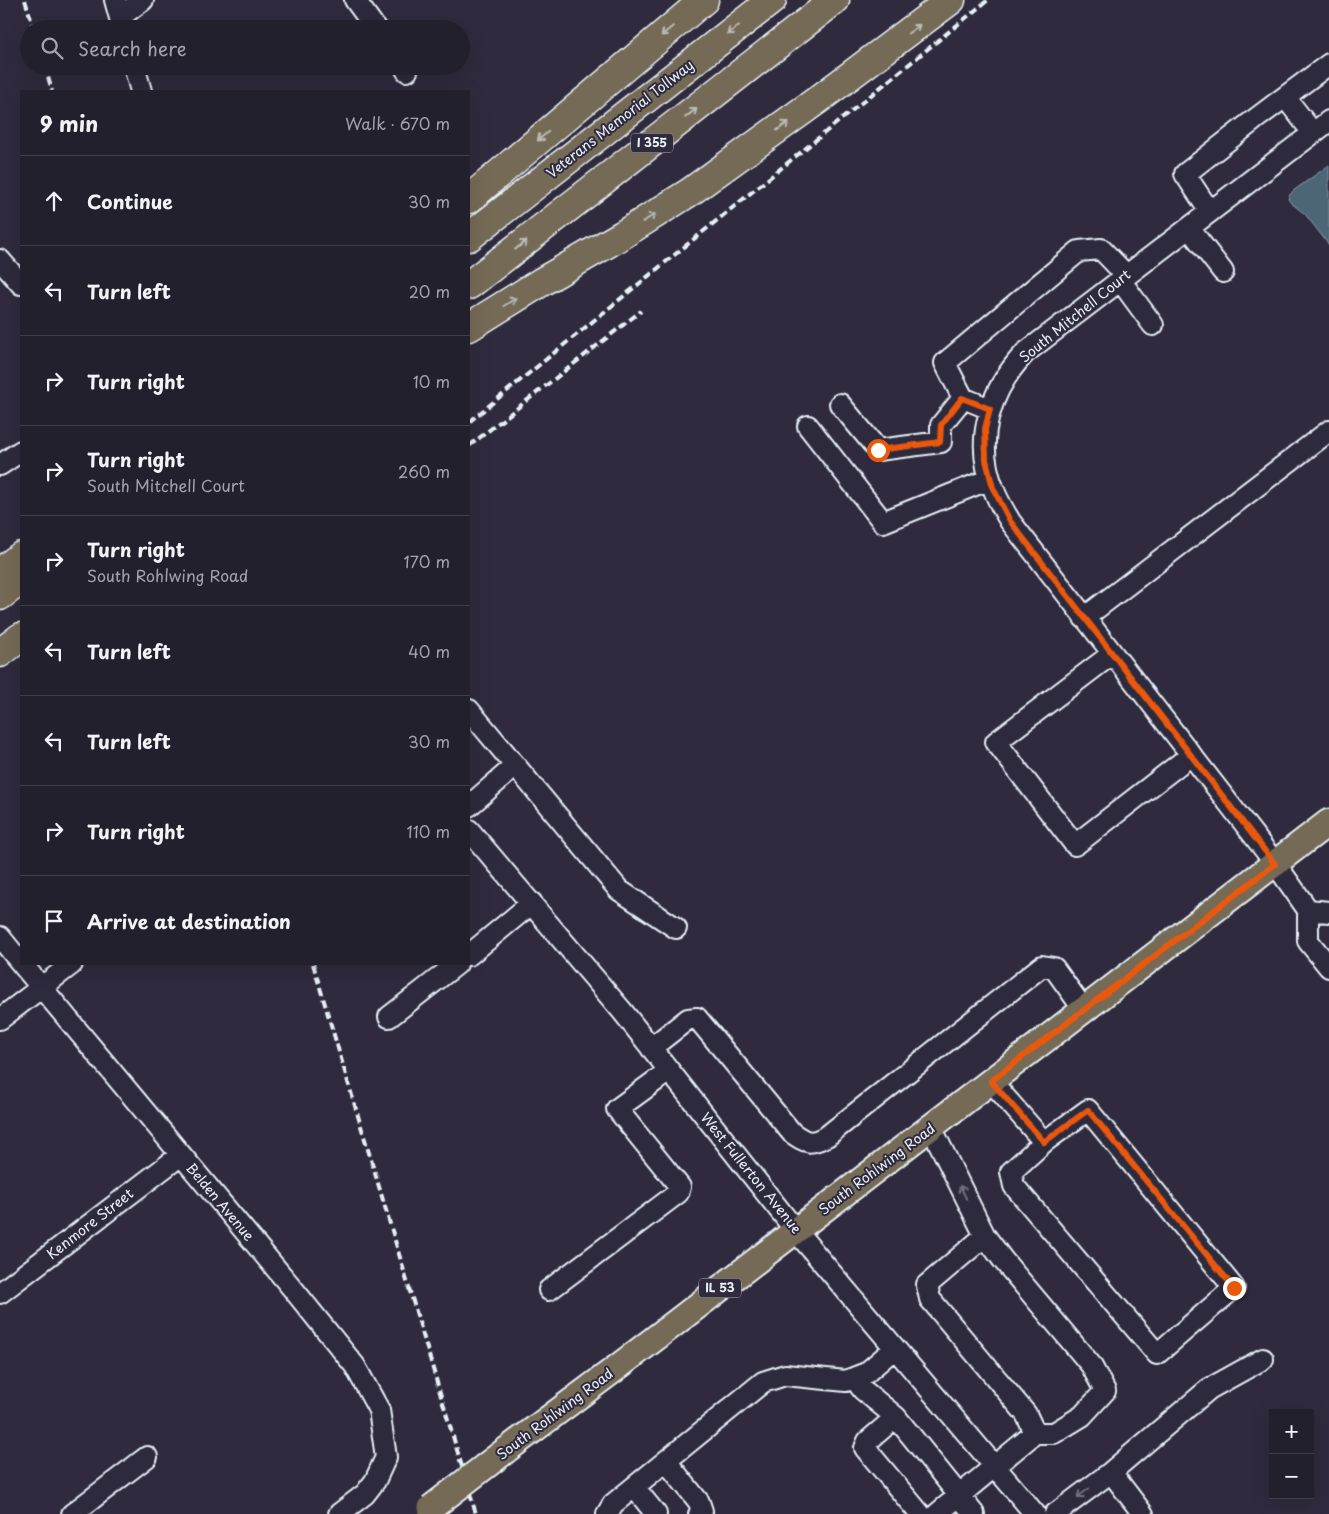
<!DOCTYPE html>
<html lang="en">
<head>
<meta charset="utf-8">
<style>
	body { margin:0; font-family:"Playpen Sans",sans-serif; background:#2f2d3a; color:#f1f3f6 }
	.controls { position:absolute; right:15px; bottom:15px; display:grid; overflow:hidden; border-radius:0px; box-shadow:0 5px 20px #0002 }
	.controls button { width:45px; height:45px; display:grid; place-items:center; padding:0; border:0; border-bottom:1px solid #403e4a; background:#23202e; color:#f1f3f6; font:25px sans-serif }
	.stop { position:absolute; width:15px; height:15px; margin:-11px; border:4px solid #ea580c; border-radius:50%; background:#fff }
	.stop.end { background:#ea580c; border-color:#fff; box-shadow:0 1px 5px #0008 }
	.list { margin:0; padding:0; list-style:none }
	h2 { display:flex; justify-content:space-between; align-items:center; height:65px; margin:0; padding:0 20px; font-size:21px }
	h2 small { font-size:16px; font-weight:400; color:#a3a3aa }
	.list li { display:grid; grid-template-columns:32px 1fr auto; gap:15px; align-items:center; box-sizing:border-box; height:90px; padding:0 20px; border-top:1px solid #403e4a }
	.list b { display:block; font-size:19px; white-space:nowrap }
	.list p { margin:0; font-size:16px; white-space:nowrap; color:#a3a3aa }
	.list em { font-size:16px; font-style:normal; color:#a3a3aa }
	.icon { flex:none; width:28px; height:28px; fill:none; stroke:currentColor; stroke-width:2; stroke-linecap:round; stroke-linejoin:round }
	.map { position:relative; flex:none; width:1329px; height:1514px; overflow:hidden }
	.search { position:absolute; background:#23202e; box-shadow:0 5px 20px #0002; left:20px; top:20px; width:450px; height:55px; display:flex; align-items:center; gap:12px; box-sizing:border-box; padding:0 18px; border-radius:28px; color:#a3a3aa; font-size:19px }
	.panel { position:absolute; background:#23202e; box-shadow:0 5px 20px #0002; left:20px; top:90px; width:450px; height:875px; border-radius:0px }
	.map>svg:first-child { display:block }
	.water { fill:#4d6676; stroke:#8b9eaa }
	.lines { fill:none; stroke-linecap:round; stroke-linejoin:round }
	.minor-casing { stroke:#e8f1f8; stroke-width:24 }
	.major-casing { stroke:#e8f1f8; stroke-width:29 }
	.highway-casing { stroke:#e8f1f8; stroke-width:31 }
	.minor { stroke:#2f2a3d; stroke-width:20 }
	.major { stroke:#756a55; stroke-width:25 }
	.highway { stroke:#756a55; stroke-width:28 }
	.rail { stroke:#e8f1f8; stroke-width:4; stroke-dasharray:8 4; stroke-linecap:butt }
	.major-bridge-casing { stroke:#e8f1f8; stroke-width:29; stroke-linecap:butt }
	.major-bridge { stroke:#756a55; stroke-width:25 }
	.oneway { stroke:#babbb7 }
	.oneway2 { stroke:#70707e }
	.route { stroke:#ea580c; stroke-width:6 }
	.labels { text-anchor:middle; stroke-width:4; stroke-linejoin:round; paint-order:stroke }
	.shield { fill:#2f2a3d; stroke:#b0b5c0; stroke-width:1 }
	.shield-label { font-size:12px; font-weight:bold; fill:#e8f1f8 }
	.street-label { font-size:14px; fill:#e8f1f8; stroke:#2f2a3d }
</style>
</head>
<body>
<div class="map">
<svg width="1329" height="1514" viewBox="0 0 1329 1514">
	<rect width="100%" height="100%" fill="#2f2a3d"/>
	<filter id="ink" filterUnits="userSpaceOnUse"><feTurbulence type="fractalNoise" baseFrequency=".02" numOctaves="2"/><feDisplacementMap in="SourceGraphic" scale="10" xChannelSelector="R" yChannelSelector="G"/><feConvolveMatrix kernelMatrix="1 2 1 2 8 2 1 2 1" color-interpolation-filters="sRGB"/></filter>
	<g filter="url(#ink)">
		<path class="water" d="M1329,165V245L1305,214L1291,203L1288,199L1289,196L1293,191Z"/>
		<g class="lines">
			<defs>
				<path id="minor" d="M115,0L123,29
					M355,0L376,29
					M120,17L143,0
					M134,66L141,91
					M404,66L407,71
					M1285,97L1313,133
					M1329,121L1025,353C990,390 973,440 994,490C998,501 1004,511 1010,521L1275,863L1308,910V941L1329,967
					M1210,212L1185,174L1254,120L1329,64
					M1189,228L1223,272
					M0,260L21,284
					M1120,280L1153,325
					M963,398L945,363L1079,251L1101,249L1126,275
					M840,404L878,450L941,442V425L963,398L990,409
					M808,426L883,522L990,479
					M0,465L21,451
					M1084,618L1329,431
					M1112,654L996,742L1075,845L1191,755
					M469,710L619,890L676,928
					M469,806L515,766
					M469,830L623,1012L796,1231L1035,1514
					M1308,910L1329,912
					M0,937L21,963
					M469,955L532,903
					M22,964L293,1289L355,1366L379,1410L386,1457L375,1481L365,1494L339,1514
					M389,1017L457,964
					M0,1019L72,964
					M651,1048L688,1019L697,1018L792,1133C807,1143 810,1145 827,1136L1042,966L1054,968L1084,1010
					M991,1081L1044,1142
					M1088,1110L1234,1288L1157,1354L1014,1186L1011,1172L1044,1142Z
					M931,1127L985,1236L1003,1260L1091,1365L1105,1391L1082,1416L1054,1433H1035L937,1514
					M985,1236L927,1285L930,1299L1026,1414L1035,1433
					M549,1290L678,1193L680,1187L617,1109L669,1071
					M0,1293L181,1155
					M854,1378L863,1390L896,1417L974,1514
					M896,1417L868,1441L865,1448L920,1514
					M666,1461L699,1502L702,1511L699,1514
					M1111,1472L1143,1514
					M634,1487L656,1514
					M72,1514L147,1457
					M607,1514L613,1504L763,1382L785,1375L846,1381L866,1373L895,1348
					M1055,1514L1111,1472L1209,1389L1263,1359"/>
				<path id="major" d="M505,1451L619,1366L1329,822"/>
				<path id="highway" d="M469,199L704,0
					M469,237L772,0
					M469,285L835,0
					M469,327L543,281L622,235L690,192L823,96L951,0
					M0,572L21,556
					M0,596L21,580
					M0,653L21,637"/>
			</defs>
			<use href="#minor" class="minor-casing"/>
			<use href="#major" class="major-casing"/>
			<use href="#highway" class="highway-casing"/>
			<use href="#minor" class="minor"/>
			<use href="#major" class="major"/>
			<use href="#highway" class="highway"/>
			<path class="rail" d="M25,0L34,29
				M45,66L52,91
				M469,422L988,0
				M469,446L641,311
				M313,964L476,1514"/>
			<defs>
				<path id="major-bridge" d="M431,1508L505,1451"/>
			</defs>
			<use href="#major-bridge" class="major-bridge-casing"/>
			<use href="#major-bridge" class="major-bridge"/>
		</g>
		<defs><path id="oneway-shaft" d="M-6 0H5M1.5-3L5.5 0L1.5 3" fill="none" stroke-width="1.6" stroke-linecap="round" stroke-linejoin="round" transform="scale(1.25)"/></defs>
		<g class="oneway">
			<use href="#oneway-shaft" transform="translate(914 29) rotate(-37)"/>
			<use href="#oneway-shaft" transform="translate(733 30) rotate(142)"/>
			<use href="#oneway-shaft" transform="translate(667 31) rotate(140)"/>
			<use href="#oneway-shaft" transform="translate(691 113) rotate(-38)"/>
			<use href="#oneway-shaft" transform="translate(783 126) rotate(-36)"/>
			<use href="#oneway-shaft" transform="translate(543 136) rotate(140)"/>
			<use href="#oneway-shaft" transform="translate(649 218) rotate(-32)"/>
			<use href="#oneway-shaft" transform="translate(521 245) rotate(-38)"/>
			<use href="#oneway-shaft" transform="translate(510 302) rotate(-32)"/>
		</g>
		<g class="oneway2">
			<use href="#oneway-shaft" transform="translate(963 1192) rotate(-116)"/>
			<use href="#oneway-shaft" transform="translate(1083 1493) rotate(143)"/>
		</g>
	</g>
	<g class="lines" filter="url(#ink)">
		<path class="route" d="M878,450L940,442L941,425L962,398L990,409L985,429L986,460L993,488L1010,521L1275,864L991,1081L1044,1142L1088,1110L1234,1288"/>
	</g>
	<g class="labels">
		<g class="shield">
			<rect x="631" y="133.5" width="42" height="19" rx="4"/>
			<rect x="699" y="1278.5" width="42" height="19" rx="4"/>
		</g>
		<g class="shield-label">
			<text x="652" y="147">I 355</text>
			<text x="720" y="1292">IL 53</text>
		</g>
		<g class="street-label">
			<text transform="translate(620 119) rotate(-38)" y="5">Veterans Memorial Tollway</text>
			<text transform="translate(1075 316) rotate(-39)" y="5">South Mitchell Court</text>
			<text transform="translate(877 1169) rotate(-37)" y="5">South Rohlwing Road</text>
			<text transform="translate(751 1173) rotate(51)" y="5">West Fullerton Avenue</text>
			<text transform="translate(220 1202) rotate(50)" y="5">Belden Avenue</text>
			<text transform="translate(90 1224) rotate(-38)" y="5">Kenmore Street</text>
			<text transform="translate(555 1414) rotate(-37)" y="5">South Rohlwing Road</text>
		</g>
	</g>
</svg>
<div class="controls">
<button>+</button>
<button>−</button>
</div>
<div class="stop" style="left:878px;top:450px"></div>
<div class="stop end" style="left:1234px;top:1288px"></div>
<div class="search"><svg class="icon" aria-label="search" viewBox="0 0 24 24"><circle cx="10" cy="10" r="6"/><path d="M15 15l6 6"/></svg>Search here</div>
<section class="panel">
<h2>9 min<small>Walk · 670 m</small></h2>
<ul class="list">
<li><svg class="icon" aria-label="ahead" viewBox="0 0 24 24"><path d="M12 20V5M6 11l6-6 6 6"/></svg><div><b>Continue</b></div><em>30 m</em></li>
<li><svg class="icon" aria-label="left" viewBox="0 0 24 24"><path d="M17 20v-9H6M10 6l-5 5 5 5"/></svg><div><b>Turn left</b></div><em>20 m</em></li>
<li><svg class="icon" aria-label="right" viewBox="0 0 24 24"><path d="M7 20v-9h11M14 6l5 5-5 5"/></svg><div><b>Turn right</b></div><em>10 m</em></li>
<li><svg class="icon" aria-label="right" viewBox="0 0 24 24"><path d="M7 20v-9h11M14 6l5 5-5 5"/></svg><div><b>Turn right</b><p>South Mitchell Court</p></div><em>260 m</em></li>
<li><svg class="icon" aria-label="right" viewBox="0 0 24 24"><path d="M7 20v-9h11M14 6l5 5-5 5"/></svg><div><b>Turn right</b><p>South Rohlwing Road</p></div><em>170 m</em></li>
<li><svg class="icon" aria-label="left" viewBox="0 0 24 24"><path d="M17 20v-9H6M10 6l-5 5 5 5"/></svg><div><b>Turn left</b></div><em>40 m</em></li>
<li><svg class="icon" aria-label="left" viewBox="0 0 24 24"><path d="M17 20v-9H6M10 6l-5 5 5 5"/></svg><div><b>Turn left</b></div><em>30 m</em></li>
<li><svg class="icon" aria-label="right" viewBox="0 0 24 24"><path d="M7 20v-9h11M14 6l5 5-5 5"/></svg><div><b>Turn right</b></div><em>110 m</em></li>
<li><svg class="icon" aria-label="arrive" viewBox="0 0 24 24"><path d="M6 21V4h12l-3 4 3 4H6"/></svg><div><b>Arrive at destination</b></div></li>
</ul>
</section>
</div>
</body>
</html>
